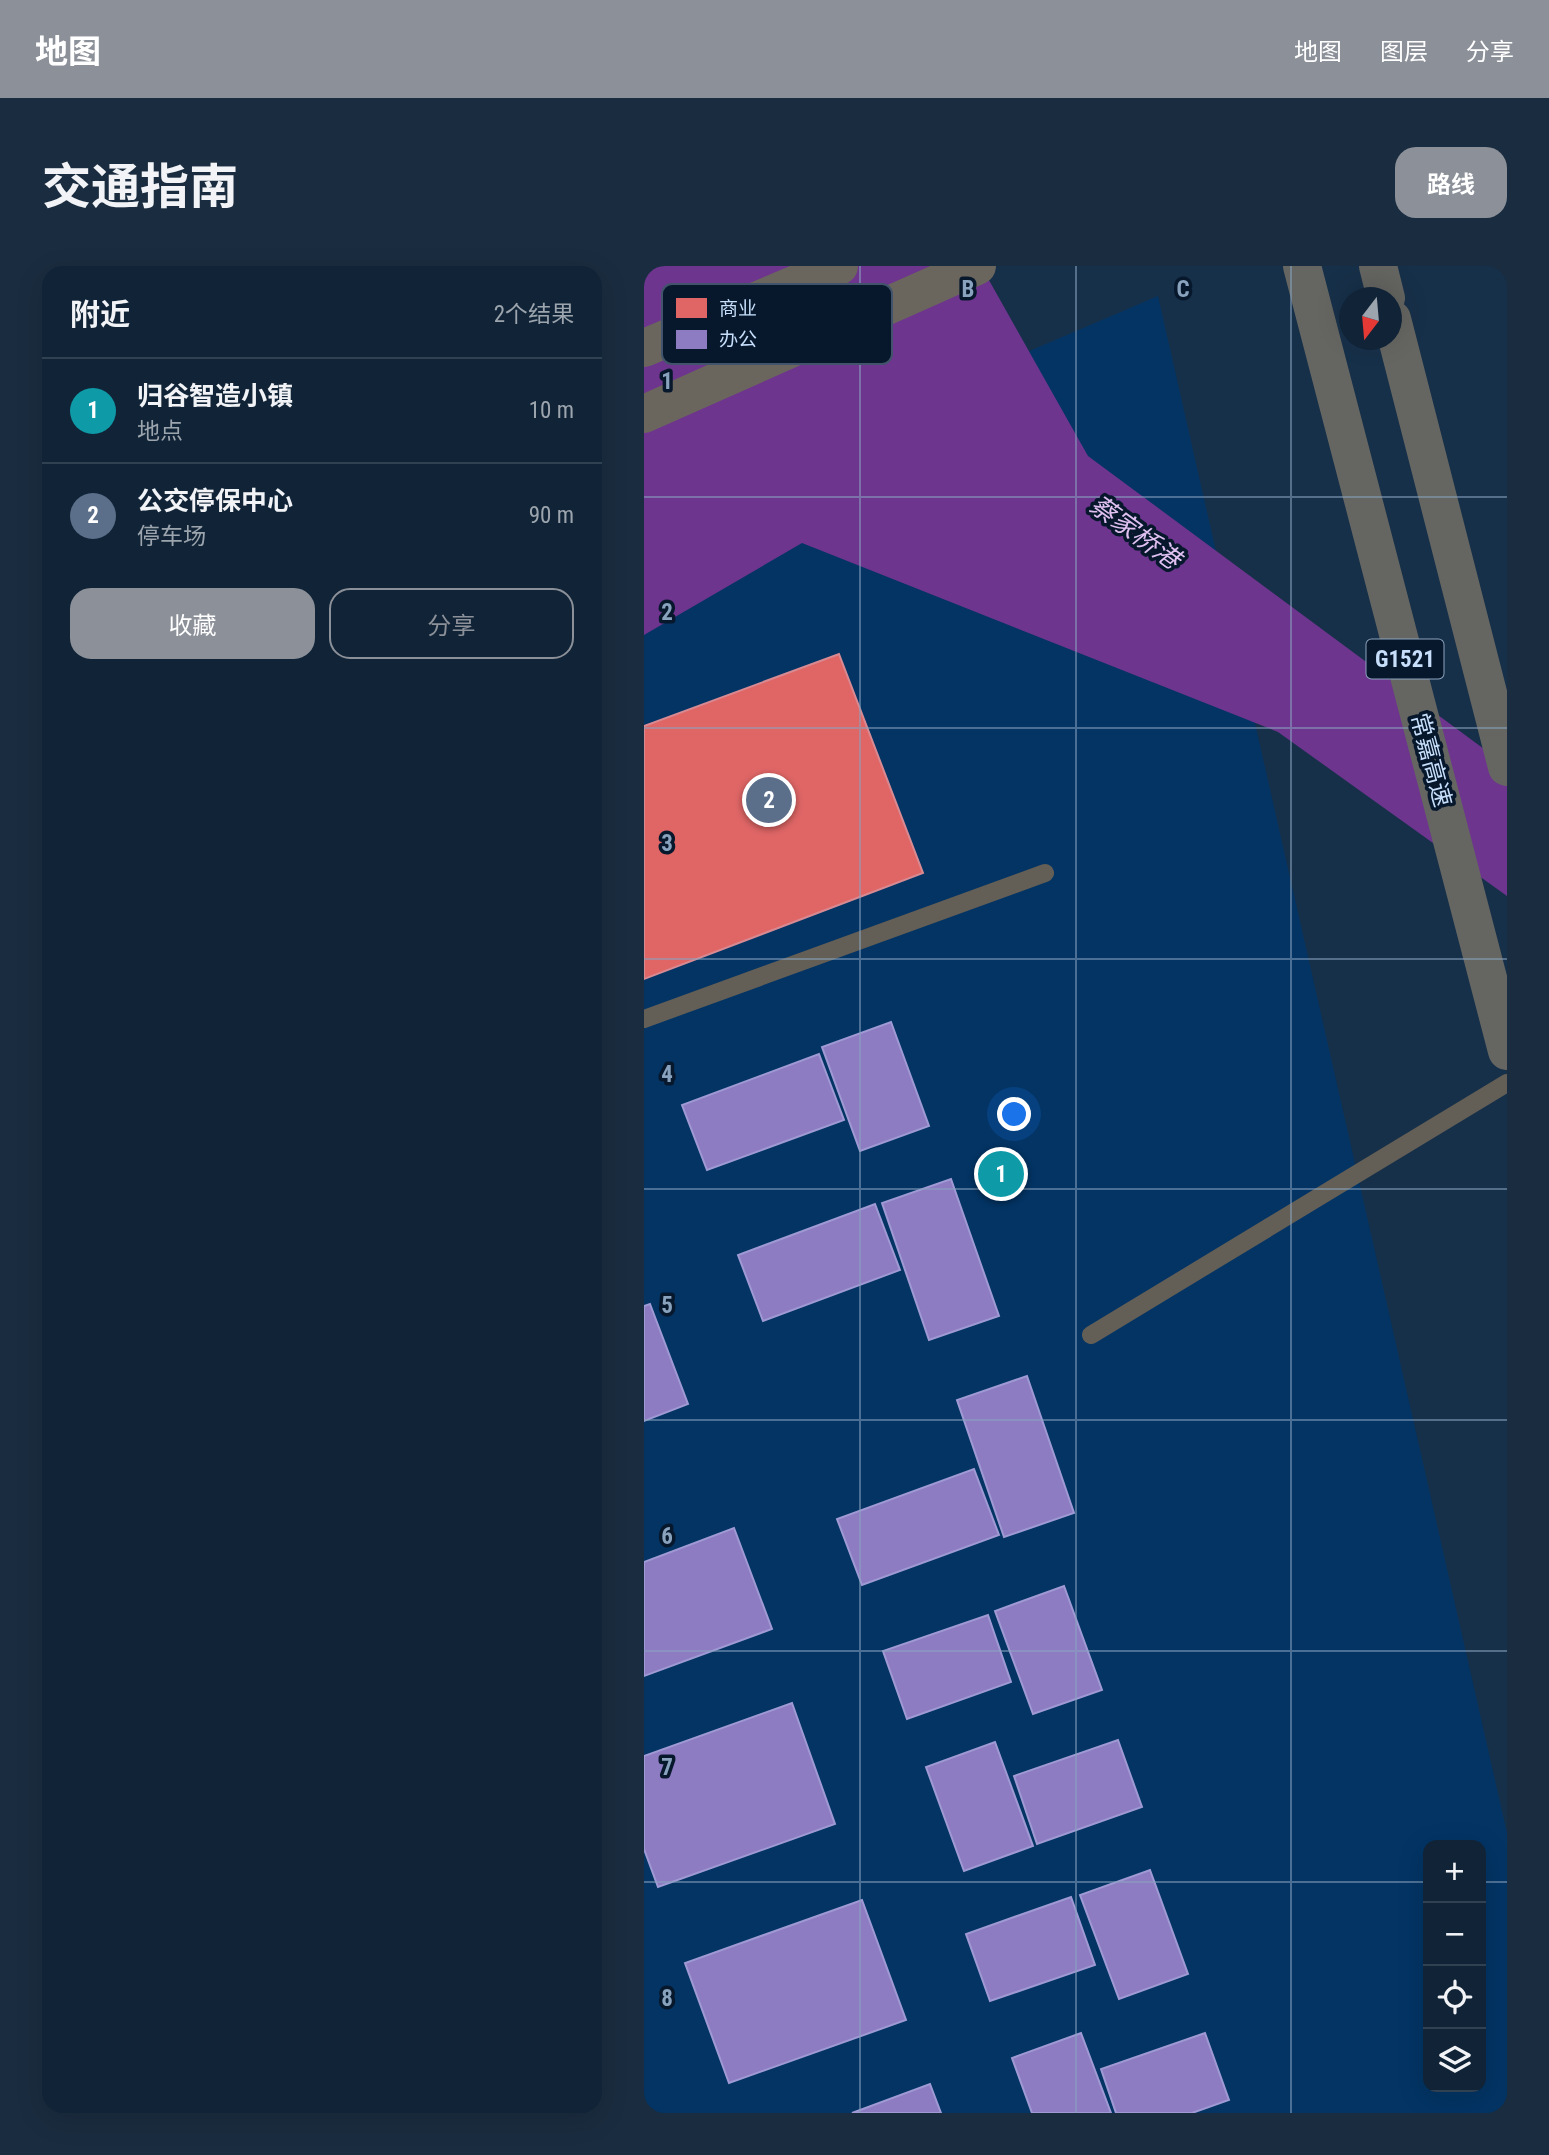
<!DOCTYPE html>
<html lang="zh">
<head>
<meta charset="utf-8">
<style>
	body { margin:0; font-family:"Roboto Condensed","Noto Sans SC",sans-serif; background:#1a2c3f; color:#f1f3f6 }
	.controls { position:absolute; right:21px; bottom:21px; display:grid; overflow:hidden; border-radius:14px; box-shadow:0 7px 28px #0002 }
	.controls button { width:63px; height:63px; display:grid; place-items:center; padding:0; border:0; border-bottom:2px solid #304152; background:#112437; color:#f1f3f6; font:35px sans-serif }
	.compass { position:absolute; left:695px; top:21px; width:63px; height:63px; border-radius:50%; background:#112437; box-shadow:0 7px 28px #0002; rotate:196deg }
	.you { position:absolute; left:371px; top:849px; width:24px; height:24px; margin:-18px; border:5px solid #fff; border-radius:50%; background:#1a73e8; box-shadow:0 0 0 10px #1a73e833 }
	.badge { display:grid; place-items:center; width:46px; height:46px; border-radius:50%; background:#8c9099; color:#fff; font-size:23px; font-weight:700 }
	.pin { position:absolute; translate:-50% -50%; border:4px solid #fff; box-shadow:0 2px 7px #0006 }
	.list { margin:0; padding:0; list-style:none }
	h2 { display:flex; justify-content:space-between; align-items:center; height:91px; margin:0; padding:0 28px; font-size:30px }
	h2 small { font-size:23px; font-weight:400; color:#9ca4ad }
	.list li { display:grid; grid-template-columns:46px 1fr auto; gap:21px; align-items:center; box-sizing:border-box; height:105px; padding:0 28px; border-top:2px solid #304152 }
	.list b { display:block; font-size:26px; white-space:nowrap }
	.list p { margin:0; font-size:23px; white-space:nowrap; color:#9ca4ad }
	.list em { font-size:23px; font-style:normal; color:#9ca4ad }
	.actions { display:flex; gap:14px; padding:21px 28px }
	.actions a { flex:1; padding:16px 0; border:2px solid #8c9099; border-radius:21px; text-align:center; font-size:24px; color:#8c9099 }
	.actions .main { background:#8c9099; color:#fff }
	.icon { flex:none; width:38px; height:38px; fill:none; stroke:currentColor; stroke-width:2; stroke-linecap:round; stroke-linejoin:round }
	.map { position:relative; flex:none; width:863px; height:1847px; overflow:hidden; border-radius:21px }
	header { display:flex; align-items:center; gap:42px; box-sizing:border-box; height:98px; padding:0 35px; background:#8c9099; color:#fff }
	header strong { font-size:33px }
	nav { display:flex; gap:38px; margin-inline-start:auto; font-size:24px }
	.intro { display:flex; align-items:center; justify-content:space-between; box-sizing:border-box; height:168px; padding:0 42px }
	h1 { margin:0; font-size:49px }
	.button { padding:18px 32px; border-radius:21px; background:#8c9099; color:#fff; font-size:24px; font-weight:700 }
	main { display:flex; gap:42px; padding:0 42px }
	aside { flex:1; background:#112437; border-radius:21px; box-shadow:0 7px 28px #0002 }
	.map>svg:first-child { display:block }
	.built { fill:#033464; fill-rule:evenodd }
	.water { fill:#6e358e }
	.shops { fill:#e06666; stroke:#d88a93; stroke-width:2 }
	.offices { fill:#8e7cc3; stroke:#9f9ad4; stroke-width:2 }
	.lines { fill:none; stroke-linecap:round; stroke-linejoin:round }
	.service { stroke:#645f56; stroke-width:18 }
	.primary { stroke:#6b665d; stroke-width:38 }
	.motorway { stroke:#656662; stroke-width:38 }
	.grid { fill:none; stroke:#89a2bd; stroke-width:2; stroke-opacity:0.55 }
	.labels { text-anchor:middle; stroke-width:7; stroke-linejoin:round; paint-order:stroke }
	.shield { fill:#07182d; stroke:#8da3bd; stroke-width:2 }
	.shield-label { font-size:23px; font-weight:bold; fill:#c7dffb }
	.street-label { font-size:24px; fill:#c7dffb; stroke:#07182d }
	.water-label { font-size:26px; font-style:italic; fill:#dfc0f1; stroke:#07182d }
	.key { fill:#07182d; stroke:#41546b; stroke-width:2 }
	.key-label { font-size:19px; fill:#c7dffb }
	.grid-label { font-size:23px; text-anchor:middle; font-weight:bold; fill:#89a2bd; stroke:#07182d; stroke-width:7; stroke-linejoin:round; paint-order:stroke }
</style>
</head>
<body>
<header>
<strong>地图</strong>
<nav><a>地图</a><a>图层</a><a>分享</a></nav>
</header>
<div class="intro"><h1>交通指南</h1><a class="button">路线</a></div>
<main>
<aside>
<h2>附近<small>2个结果</small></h2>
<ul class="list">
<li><span class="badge" style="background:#0f9aa8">1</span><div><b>归谷智造小镇</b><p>地点</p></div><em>10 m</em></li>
<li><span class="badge" style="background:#5c6f8a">2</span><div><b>公交停保中心</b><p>停车场</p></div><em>90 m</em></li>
</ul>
<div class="actions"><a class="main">收藏</a><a>分享</a></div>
</aside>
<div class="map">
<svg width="863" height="1847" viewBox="0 0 863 1847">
	<rect width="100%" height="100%" fill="#173049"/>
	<path class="built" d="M514,30L863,1567V1847H0V250ZM784,1579H837V1821H784Z"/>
	<path class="water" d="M0,0H337L444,190L863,500V630L634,466L158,277L0,369Z"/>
	<path class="shops" d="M195,388L279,607L0,713V460Z"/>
	<path class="offices" d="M247,756L285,860L216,885L178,781Z
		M175,788L200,854L63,904L38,839Z
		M307,913L355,1050L285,1074L238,937Z
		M231,938L256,1004L119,1055L94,989Z
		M6,1038L44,1138L0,1155V1040Z
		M383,1110L430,1247L360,1271L313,1134Z
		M330,1203L355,1269L218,1319L193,1253Z
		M90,1262L128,1363L0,1410V1296Z
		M420,1320L458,1424L389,1448L351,1345Z
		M344,1349L367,1416L263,1453L239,1385Z
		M148,1437L191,1558L14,1621L0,1583V1490Z
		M474,1474L498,1541L393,1578L370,1510Z
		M351,1476L389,1580L320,1605L282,1501Z
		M506,1604L544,1708L475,1733L436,1629Z
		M427,1631L451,1699L346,1735L322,1668Z
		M218,1634L262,1754L85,1817L41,1697Z
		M437,1767L467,1847H388L368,1792Z
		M561,1767L585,1834L548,1847H472L457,1803Z
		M286,1818L297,1847H208Z"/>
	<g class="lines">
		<path class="service" d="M0,753L401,607
			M447,1069L863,817"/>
		<path class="primary" d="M0,82L195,0
			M0,148L333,0"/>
		<path class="motorway" d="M658,0L863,785
			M734,0L742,32
			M748,53L863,501"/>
	</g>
	<path class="grid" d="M216,0V1847M432,0V1847M647,0V1847M0,231H863M0,462H863M0,693H863M0,923H863M0,1154H863M0,1385H863M0,1616H784M837,1616H863"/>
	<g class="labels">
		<rect class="shield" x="722.5" y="373.5" width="77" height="39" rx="5"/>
		<g class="shield-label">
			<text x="761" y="401">G1521</text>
		</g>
		<g class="street-label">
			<text transform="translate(787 494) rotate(75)" y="8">常嘉高速</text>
		</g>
		<g class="water-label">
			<text transform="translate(491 266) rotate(36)" y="9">蔡家桥港</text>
		</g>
	</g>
	<rect x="18" y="18" width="230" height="80" rx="10" class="key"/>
	<rect x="32" y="32" width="31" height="20" fill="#e06666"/>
	<rect x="32" y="64" width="31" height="19" fill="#8e7cc3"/>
	<g class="key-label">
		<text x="75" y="49">商业</text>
		<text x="75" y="80">办公</text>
	</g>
	<g class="grid-label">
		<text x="324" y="31">B</text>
		<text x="539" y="31">C</text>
		<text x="23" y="123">1</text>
		<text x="23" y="354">2</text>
		<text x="23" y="585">3</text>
		<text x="23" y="816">4</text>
		<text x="23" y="1047">5</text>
		<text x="23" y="1278">6</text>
		<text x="23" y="1509">7</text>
		<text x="23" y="1740">8</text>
	</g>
</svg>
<div class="controls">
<button>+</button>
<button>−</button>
<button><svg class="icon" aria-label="locate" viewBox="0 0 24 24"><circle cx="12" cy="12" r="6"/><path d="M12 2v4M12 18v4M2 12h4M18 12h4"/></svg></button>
<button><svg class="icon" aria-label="layers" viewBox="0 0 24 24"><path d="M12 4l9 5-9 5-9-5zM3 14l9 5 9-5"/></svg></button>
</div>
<svg class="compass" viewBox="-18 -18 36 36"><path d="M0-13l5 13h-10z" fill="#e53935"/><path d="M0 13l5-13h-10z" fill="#9ca4ad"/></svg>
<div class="you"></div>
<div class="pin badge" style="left:357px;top:908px;background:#0f9aa8">1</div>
<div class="pin badge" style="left:125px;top:534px;background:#5c6f8a">2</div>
</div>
</main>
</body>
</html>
